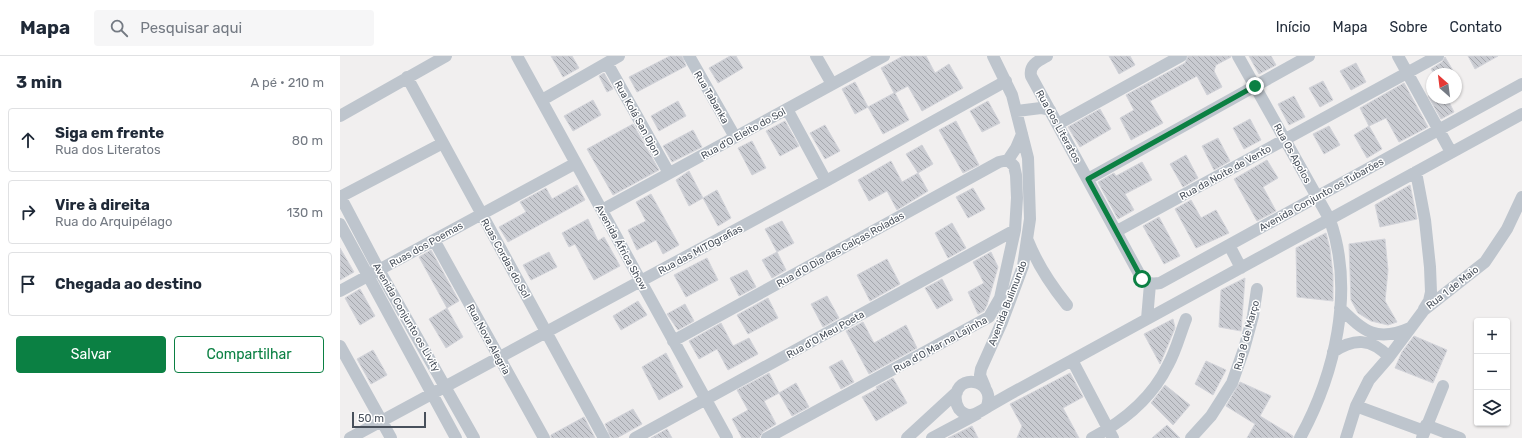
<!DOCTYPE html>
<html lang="pt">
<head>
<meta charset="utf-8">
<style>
	body { margin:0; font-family:Rubik,sans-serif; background:#f6f6f7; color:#1f2937 }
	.controls { position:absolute; right:12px; bottom:12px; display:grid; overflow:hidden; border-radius:4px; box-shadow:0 1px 3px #0004 }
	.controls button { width:36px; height:36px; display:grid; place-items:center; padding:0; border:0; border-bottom:1px solid #e0e1e3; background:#fff; color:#1f2937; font:20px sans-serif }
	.compass { position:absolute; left:1086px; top:12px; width:36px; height:36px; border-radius:50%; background:#fff; box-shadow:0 1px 3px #0004; rotate:332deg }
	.scale { position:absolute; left:12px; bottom:10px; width:74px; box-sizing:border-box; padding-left:4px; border:2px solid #48505b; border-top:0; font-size:11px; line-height:14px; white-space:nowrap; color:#48505b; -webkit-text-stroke:3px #fff; paint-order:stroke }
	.stop { position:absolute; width:12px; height:12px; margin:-9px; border:3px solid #0b8043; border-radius:50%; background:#fff }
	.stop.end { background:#0b8043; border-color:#fff; box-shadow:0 1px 4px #0008 }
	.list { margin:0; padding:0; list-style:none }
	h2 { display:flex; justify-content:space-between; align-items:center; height:52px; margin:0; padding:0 16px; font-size:17px }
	h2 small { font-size:13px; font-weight:400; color:#747a83 }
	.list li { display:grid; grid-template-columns:26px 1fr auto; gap:12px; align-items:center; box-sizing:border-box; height:64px; margin:0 8px 8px; padding:0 8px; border:1px solid #e0e1e3; border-radius:4px }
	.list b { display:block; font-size:15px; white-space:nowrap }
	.list p { margin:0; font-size:13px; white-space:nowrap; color:#747a83 }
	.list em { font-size:13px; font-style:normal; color:#747a83 }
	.actions { display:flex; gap:8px; padding:12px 16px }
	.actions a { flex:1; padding:9px 0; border:1px solid #0b8043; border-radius:4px; text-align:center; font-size:14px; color:#0b8043 }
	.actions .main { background:#0b8043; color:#fff }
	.icon { flex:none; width:22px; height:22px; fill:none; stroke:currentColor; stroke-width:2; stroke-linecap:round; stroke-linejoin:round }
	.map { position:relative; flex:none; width:1182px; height:382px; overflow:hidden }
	header { display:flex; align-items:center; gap:24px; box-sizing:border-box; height:56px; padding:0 20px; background:#fff; border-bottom:1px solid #e0e1e3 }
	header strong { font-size:19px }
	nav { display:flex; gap:22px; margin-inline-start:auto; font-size:14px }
	.search { width:280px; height:36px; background:#f6f6f7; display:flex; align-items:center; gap:10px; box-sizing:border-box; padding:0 14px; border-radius:4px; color:#747a83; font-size:15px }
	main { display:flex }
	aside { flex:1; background:#fff }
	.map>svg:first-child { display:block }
	.building { fill:url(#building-back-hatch); stroke:#d3d4da }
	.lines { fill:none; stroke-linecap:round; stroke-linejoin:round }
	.minor { stroke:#bec5cd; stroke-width:12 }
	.route { stroke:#0b8043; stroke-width:5 }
	.labels { text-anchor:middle; stroke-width:3; stroke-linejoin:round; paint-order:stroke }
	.street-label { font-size:10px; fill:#48505b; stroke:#fff }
</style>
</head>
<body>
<header>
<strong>Mapa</strong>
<div class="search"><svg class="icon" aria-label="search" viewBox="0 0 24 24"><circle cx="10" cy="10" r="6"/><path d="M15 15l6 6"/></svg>Pesquisar aqui</div>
<nav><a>Início</a><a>Mapa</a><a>Sobre</a><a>Contato</a></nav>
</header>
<main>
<aside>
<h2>3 min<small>A pé · 210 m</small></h2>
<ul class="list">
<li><svg class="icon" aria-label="ahead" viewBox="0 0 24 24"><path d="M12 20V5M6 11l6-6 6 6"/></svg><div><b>Siga em frente</b><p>Rua dos Literatos</p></div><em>80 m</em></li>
<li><svg class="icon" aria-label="right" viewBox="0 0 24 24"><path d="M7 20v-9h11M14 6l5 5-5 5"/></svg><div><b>Vire à direita</b><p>Rua do Arquipélago</p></div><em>130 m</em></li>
<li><svg class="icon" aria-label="arrive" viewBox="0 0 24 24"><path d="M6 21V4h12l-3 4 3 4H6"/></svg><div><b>Chegada ao destino</b></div></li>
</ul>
<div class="actions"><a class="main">Salvar</a><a>Compartilhar</a></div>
</aside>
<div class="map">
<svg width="1182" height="382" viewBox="0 0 1182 382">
	<defs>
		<pattern id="building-back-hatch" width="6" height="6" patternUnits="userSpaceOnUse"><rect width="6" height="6" fill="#c9cbd1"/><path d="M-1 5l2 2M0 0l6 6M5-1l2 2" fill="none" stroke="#a5a7ad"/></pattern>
	</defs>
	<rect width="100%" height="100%" fill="#f1efef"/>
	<path class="building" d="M211,0H232L239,12L223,21Z
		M330,0H342L346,10L297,36L289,21Z
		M390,0H396L403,12L378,27L369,12Z
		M563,0H586L595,17L609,8L623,32L582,55L568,30L555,37L569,64L543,78L528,51L554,37L541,12Z
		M769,0H790L795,9L779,18Z
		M848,0H891V1L876,9L874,15L882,31L867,39L857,20L810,45L823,67L791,84L780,62L794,54L786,39L845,7Z
		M909,0H931L936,9L919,18Z
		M1128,0H1158L1135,13Z
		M1105,1L1115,18H1094L1091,13L1102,6Z
		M1016,7L1026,26L1011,34L1000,15Z
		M264,17L273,33L267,36L259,20Z
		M983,25L993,44L980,51L969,32Z
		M515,26L528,51L515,58L502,33Z
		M1064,27L1088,71L1059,86L1046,62L1029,70L1020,52Z
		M1092,38V42H1107L1114,56L1101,63L1088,40Z
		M954,40L965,61L949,69L938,48Z
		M253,44L261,59L233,75L224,60Z
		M338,45L346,60L319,75L311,60Z
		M648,45L660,67L642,76L630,55Z
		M760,53L771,73L740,91L728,71Z
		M910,63L921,84L904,93L893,72Z
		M445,65L459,90L440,100L426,75Z
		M616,65L639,109L623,117L599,74Z
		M293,68L319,114L273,139L247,93Z
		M485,69L500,95L485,103L470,77Z
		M989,70L1000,89L984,98L973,78Z
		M1029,70L1042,93L1027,102L1014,79Z
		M353,74L362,91L332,106L323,90Z
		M878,82L890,105L874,114L862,90Z
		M412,85L426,112L412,119L398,92Z
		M582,89L593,108L578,117L566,98Z
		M846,99L858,122L843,131L830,108Z
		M927,104L938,122L923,131L936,155L917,165L894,123Z
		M551,105L562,126L578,117L588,135L557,154L547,135L529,145L518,124Z
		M802,106L812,124L785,138L794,154L778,163L758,126L774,117L776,120Z
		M349,115L363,142L349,150L336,124Z
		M237,129L245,144L168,186L159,171L186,156L180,146L206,132L212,143Z
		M1070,129L1077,163L1040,171L1035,149Z
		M633,132L645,153L628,162L616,141Z
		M377,134L391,162L378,170L363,142Z
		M311,138L339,189L323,198L316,184L297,194L288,174L306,165L296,146Z
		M851,144L861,162L876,154L889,177L856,192L835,153Z
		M819,161L840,200L824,208L803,170Z
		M248,163L258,185L264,181L280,210L254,224L235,188L229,191L222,177Z
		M442,165L454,187L437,196L425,173Z
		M612,167L626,192L608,202L595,177Z
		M986,177L990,193L993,219V245L957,241L956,192Z
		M1045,183L1048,214L1045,245L1057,266L1048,269L1031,265L1018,257L1011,244L1009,188Z
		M0,192L14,216L0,224Z
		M91,194L119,245L107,252L79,201Z
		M209,196L217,211L191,224L183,209Z
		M437,196L446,214L432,222L422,204Z
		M651,196L658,211L647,249L644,255L638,258L628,236L644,227L633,206Z
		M367,202L378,224L346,241L334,219Z
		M547,203L560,228L530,245L517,219Z
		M407,214L416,231L399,240L390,222Z
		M905,222L901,275L879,271L881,234Z
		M602,223L613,244L597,253L585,232Z
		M20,233L35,260L20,269L5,242Z
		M487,240L499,262L483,271L471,248Z
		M428,242L438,262L408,278L397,259Z
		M298,245L307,259L281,274L273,260Z
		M345,248L354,265L338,274L327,258Z
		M107,252L123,281L106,292L89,263Z
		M833,263L835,272L820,308L804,278Z
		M523,266L534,287L566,269L577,292L529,318L506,275Z
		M381,267L393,290L409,282L418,298L388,314L377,293L359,303L349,285Z
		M1074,280L1107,294L1093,327L1055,312L1062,296Z
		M33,294L47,319L31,328L17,303Z
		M326,297L343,331L319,344L302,311Z
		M502,304L514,326L501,333L489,311Z
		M866,305L886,314L873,339L855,328Z
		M429,317L439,337L424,345L436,368L423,376L419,382H402L392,363L408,354L397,334Z
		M730,317L743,341L723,352L739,382H677L682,370L670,348Z
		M553,322L567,347L536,365L522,341L537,333L536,331Z
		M900,326L931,340L920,360L953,380V382H907L915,368L886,350Z
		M456,327L469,351L452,360L439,337Z
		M825,329L850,349L833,369L811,347Z
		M293,353L302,368L277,382H271L265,368Z
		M244,361L255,382H211V379Z
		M827,369L840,382H812Z
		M632,370L638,382H608Z
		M327,373L332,382H311Z"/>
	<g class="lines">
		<path class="minor" d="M177,0L387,382
			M349,0L395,81
			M476,0L492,28
			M707,0C698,5 689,9 691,20L802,223C808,228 813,228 820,227L1182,28
			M898,0L990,164C1015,235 995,318 960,382
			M1058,0L1111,96
			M267,7L329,117
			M67,21L264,382
			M202,44L279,0
			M447,53L486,125
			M677,55L701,52L710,54
			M0,60L106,0
			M718,68L841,0
			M668,104L676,92L682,78
			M1076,116L1085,164L1090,211L1091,236L1089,245L1084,253
			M748,123L969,0
			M0,140L39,214L134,382
			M0,141L103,87
			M262,154L544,0
			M0,168L116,382
			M777,175L1098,0
			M94,184L204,382
			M688,185C698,210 710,228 727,249
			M889,189L901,212
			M0,235L236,107
			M1000,252C1024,275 1036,287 1070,272
			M807,263L810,228
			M333,285L659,106L668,104
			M0,290L51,382
			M993,296C1014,282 1031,282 1049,301
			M732,304L773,382
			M645,331L640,319L641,313L662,266L683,210L690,163L688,102L672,39L653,0
			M1016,350L1084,375
			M646,352C658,327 622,315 616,338C615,343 616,348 619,353C629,365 639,356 649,350C656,346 663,342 670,338L1182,58
			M1086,369L1120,382
			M10,382L486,125L666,25
			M295,382L675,174
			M427,382L649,261L660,242L675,174L677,142L676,119L674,110L668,104
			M567,382L617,336
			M592,382L637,358
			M752,382C784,365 812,342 828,309C836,295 840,278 846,263
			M851,382L871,360L892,327L904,293L913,260L917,233
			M1006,382L1016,350L1029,324L1049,301L1084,254L1145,206L1167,173L1182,141
			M1082,382L1103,330"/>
	</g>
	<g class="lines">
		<path class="route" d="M802,223L748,123L915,30"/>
	</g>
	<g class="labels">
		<g class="street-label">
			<text transform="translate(372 41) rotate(60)" y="4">Rua Tabanka</text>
			<text transform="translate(298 62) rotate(61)" y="4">Rua Kolá San Djon</text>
			<text transform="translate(719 70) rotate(61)" y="4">Rua dos Literatos</text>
			<text transform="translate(403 77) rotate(-29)" y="4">Rua d'O Eleito do Sol</text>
			<text transform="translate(953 97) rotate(61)" y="4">Rua Os Apolos</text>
			<text transform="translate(885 116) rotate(-29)" y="4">Rua da Noite de Vento</text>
			<text transform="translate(981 138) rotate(-29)" y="4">Avenida Conjunto os Tubarões</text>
			<text transform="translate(86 188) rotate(-29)" y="4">Ruas dos Poemas</text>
			<text transform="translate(282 191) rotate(61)" y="4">Avenida África Show</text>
			<text transform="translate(360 193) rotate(-28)" y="4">Rua das MITOgrafias</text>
			<text transform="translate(500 193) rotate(-29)" y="4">Rua d'O Dia das Calças Roladas</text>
			<text transform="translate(166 202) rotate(61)" y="4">Ruas Cordas do Sol</text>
			<text transform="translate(1112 231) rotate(-38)" y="4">Rua 1 de Maio</text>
			<text transform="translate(667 247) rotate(-69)" y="4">Avenida Bulimundo</text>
			<text transform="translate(67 261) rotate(60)" y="4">Avenida Conjunto os Livity</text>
			<text transform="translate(485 278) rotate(-29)" y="4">Rua d'O Meu Poeta</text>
			<text transform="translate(906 279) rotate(-75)" y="4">Rua 8 de Março</text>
			<text transform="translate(149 283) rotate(61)" y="4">Rua Nova Alegria</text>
			<text transform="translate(600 288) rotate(-29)" y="4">Rua d'O Mar na Lajinha</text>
		</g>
	</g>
</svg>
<div class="controls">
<button>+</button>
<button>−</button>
<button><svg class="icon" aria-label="layers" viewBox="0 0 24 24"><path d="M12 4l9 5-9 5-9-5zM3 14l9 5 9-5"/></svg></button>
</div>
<svg class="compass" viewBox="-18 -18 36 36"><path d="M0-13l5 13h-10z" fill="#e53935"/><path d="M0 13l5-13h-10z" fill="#747a83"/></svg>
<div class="scale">50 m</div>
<div class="stop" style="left:802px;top:223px"></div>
<div class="stop end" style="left:915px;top:30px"></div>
</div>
</main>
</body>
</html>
